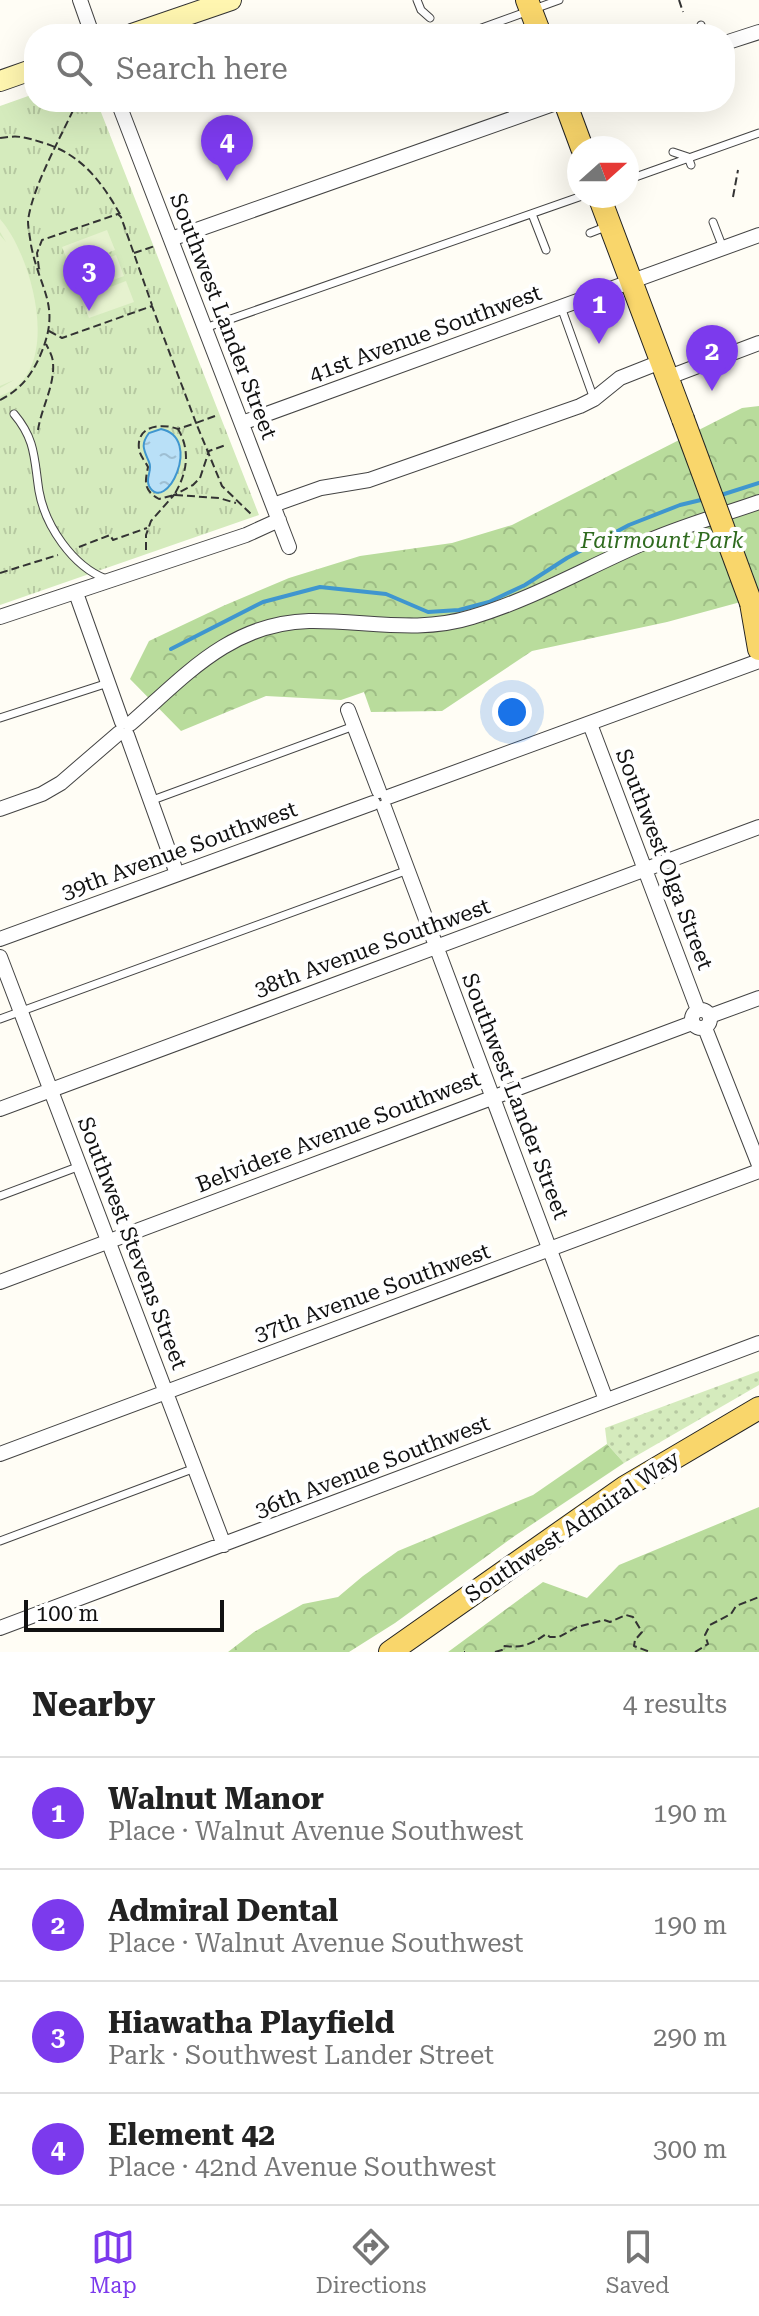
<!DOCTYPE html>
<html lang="en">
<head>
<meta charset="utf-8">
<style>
	body { margin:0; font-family:"Roboto Serif",serif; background:#f6f6f6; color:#222 }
	.compass { position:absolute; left:567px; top:136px; width:72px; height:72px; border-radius:50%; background:#fff; box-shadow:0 8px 32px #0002; rotate:69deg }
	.scale { position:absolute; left:24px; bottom:20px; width:200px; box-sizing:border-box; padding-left:8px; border:4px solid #111; border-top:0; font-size:22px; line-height:28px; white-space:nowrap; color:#111; -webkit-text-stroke:6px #fff; paint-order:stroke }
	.you { position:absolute; left:512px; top:712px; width:28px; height:28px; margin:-20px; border:6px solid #fff; border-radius:50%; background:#1a73e8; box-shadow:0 0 0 12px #1a73e833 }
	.badge { display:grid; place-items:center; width:52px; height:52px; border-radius:50%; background:#7c3aed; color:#fff; font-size:26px; font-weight:700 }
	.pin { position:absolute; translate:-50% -66px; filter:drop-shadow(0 2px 4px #0008) }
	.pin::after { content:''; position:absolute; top:42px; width:28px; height:24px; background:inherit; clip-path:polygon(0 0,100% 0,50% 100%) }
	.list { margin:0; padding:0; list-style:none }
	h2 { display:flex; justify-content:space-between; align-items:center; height:104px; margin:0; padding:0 32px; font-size:34px }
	h2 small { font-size:26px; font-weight:400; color:#767676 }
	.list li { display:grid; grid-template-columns:52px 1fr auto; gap:24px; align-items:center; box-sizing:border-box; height:112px; padding:0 32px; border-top:2px solid #e0e0e0 }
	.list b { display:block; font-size:30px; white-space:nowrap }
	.list p { margin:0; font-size:26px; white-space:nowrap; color:#767676 }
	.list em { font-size:26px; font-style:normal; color:#767676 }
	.icon { flex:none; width:44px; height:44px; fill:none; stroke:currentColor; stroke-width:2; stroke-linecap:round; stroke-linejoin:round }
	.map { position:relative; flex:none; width:759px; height:1652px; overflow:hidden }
	.search { position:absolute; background:#fff; box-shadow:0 8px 32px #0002; left:24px; right:24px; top:24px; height:88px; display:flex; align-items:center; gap:20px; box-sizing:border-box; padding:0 28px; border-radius:32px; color:#767676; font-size:30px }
	.sheet { height:552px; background:#fff }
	nav { display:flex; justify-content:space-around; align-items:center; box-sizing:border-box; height:112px; border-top:2px solid #e0e0e0; background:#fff; font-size:22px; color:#767676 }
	nav a { display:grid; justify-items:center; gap:4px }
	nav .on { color:#7c3aed }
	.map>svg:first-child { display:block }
	.grass { fill:url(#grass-dots) }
	.forest { fill:url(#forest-crowns) }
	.park { fill:url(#park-tufts) }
	.pitch { fill:#e6f2cf }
	.water { fill:url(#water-ripples); stroke:#3f96cf; stroke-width:2 }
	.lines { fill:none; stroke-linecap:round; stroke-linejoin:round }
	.stream { stroke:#3f96cf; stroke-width:4 }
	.service-casing { stroke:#444; stroke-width:9 }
	.minor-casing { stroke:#444; stroke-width:16 }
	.secondary-casing { stroke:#333; stroke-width:22 }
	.primary-casing { stroke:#222; stroke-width:24 }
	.path { stroke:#333; stroke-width:2; stroke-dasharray:8 4; stroke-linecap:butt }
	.service { stroke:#fff; stroke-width:7 }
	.minor { stroke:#fff; stroke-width:14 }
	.secondary { stroke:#fff6b0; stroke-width:20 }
	.primary { stroke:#f9d66b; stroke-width:22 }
	.primary-bridge-casing { stroke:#222; stroke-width:24; stroke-linecap:butt }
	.primary-bridge { stroke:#f9d66b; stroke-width:22 }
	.labels { text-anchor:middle; stroke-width:8; stroke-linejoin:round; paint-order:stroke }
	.street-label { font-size:22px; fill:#111; stroke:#fff }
	.park-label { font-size:22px; font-style:italic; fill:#2f6b1f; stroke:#fff }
</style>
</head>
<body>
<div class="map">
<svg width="759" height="1652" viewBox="0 0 759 1652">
	<defs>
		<pattern id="grass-dots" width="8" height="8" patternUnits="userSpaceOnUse" patternTransform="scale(2)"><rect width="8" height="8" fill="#d5ebbd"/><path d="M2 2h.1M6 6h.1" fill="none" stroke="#b6c8a1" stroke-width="1.8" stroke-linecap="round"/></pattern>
		<pattern id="forest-crowns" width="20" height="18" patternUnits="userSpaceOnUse" patternTransform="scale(2)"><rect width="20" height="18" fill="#b9dc9c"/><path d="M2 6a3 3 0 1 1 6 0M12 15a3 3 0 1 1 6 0" fill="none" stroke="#9ebc85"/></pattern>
		<pattern id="park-tufts" width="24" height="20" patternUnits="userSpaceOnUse" patternTransform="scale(2)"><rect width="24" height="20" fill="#d5ebbd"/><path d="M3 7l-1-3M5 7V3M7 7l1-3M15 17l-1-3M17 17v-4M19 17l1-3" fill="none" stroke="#b6c8a1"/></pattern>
		<pattern id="water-ripples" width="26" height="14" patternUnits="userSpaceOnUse" patternTransform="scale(2)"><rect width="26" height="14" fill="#b9e0f7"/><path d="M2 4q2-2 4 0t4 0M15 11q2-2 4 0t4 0" fill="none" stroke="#9ebfd3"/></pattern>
	</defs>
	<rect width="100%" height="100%" fill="#fffdf5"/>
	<path class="grass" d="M759,1371V1385L624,1463L607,1444L605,1428Z"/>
	<path class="forest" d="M759,406V597L667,622L532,651L442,711L371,712L364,692L341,700L266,696L181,731L130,679L149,641L223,606L289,578L360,556L452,543L512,525L742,408Z
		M607,1444L624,1463L516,1535L395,1623L349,1652H228L254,1632L303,1604L338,1597L363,1576L398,1551L533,1495Z
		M759,1507V1652H448L543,1582L587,1598L619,1565Z"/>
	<path class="park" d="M34,94V102H97L259,515L0,605V106Z"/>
	<path class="pitch" d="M0,219C33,256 65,374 0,396V388L14,380L0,386V235L6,242L0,232Z
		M107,230L115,250L70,267L62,247Z
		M116,255L124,276L79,293L72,272Z
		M126,281L134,302L89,318L81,298Z"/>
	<path class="water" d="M161,429C204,438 165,516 149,486C145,478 153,470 149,462C144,450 140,445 149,433Z"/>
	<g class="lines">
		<path class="stream" d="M718,496L759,483
			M171,649L263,602L320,587L386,594L428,612L459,610L489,602L525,585L567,558L629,525L680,505L705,499"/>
		<defs>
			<path id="service" d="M417,0L421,10L430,18
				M701,25L704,34
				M465,34L559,0
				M673,152L688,157L691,165
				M627,180L759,133
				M532,214L546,250
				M713,222L723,248
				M590,233L608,226
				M561,307L594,399
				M205,328L582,196
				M14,414C36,440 34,459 39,491C45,525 72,566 106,579
				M0,718L108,683
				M150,801L354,726
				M0,1019L408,870
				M0,1196L80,1166
				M0,1541L195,1468"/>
			<path id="minor" d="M80,0L92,34
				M725,43L759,32
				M118,102L289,547
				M171,239L559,102
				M669,377L759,343
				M242,423L759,235
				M273,505L321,488L369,480L580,406L594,399L620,378L663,361
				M76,593L122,722
				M0,617L246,535L279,520
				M348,710L379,791
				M130,724C185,676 230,623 309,621C364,620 418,634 472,617C530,600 584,569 639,545C678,527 719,516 759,502
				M590,724L698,1010
				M127,735L177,874
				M388,797L759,661
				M384,807L606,1400
				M0,809L42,794L61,783L119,733
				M0,939L373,803
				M0,957L224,1545
				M692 1019a9 9 0 1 1 18 0a9 9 0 1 1-18 0Z
				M710,1016L759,998
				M705,1028L759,1165
				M0,1109L759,827
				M0,1282L692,1023
				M0,1454L759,1171
				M0,1628L759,1343"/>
			<path id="secondary" d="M132,34L231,0
				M0,81L34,69"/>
			<path id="primary" d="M527,0L540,34
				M565,102L582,148
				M599,196L683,419
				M751,603L759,649
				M390,1652L625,1487L759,1408"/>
		</defs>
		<use href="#service" class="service-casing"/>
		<use href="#minor" class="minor-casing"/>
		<use href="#secondary" class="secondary-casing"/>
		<use href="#primary" class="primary-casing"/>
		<path class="path" d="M679,0L683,12
			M350,30L351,34
			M0,138C20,135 24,137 44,143C82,155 102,182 121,216
			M733,197L738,170
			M134,253L155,246
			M39,269L37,253L42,240L118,214L121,217L152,305
			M49,331L62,338L152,306L196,423L178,429C162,423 136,425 139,449C140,456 145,461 148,467C145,482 143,490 159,499L174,495C187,474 191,451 178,429
			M0,400C20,390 31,376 40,356C62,305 40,292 31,245C30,237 28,228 28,221C32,187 62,135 77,102
			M215,416L196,423L222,486L252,515
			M38,430C41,409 55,385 53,363C53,357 49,350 46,344
			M175,495L219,498L236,503
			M79,547L110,535L113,540L147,528
			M146,550V535L151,521L174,495L193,485L200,478L209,451L226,445
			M0,573L58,555
			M464,1652H465
			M495,1652L502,1650L503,1646C521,1648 531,1645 546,1634L550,1637H559L577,1627L604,1620L610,1622L626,1615L633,1617L642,1632L635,1640L634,1646L650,1652
			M695,1652L708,1644L705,1635L710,1625L731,1614L736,1606L759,1597"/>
		<use href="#service" class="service"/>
		<use href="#minor" class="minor"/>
		<use href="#secondary" class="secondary"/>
		<use href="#primary" class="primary"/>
		<defs>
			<path id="primary-bridge" d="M683,419L751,603"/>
		</defs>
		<use href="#primary-bridge" class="primary-bridge-casing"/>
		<use href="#primary-bridge" class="primary-bridge"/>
	</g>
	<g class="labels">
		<g class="street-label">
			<text transform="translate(224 316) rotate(69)" y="8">Southwest Lander Street</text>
			<text transform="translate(425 333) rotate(-20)" y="8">41st Avenue Southwest</text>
			<text transform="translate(179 850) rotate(-20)" y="8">39th Avenue Southwest</text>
			<text transform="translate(665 859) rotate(69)" y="8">Southwest Olga Street</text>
			<text transform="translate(372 947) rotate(-20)" y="8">38th Avenue Southwest</text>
			<text transform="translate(516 1096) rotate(69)" y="8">Southwest Lander Street</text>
			<text transform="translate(338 1131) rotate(-21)" y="8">Belvidere Avenue Southwest</text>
			<text transform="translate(133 1243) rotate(69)" y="8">Southwest Stevens Street</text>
			<text transform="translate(372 1292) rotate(-20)" y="8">37th Avenue Southwest</text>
			<text transform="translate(372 1466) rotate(-21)" y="8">36th Avenue Southwest</text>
			<text transform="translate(572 1526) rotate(-34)" y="8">Southwest Admiral Way</text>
		</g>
		<g class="park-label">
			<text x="662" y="548">Fairmount Park</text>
		</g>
	</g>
</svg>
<svg class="compass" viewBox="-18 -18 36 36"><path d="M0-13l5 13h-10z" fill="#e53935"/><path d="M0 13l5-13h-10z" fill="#767676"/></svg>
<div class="scale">100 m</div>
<div class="you"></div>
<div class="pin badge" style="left:599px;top:344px">1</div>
<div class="pin badge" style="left:712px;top:391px">2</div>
<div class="pin badge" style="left:89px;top:311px">3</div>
<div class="pin badge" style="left:227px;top:181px">4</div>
<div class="search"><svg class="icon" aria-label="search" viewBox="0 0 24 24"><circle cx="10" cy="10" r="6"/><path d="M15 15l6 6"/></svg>Search here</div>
</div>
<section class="sheet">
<h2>Nearby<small>4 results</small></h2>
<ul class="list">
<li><span class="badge">1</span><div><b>Walnut Manor</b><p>Place · Walnut Avenue Southwest</p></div><em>190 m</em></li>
<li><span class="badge">2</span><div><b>Admiral Dental</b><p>Place · Walnut Avenue Southwest</p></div><em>190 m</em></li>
<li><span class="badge">3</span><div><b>Hiawatha Playfield</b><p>Park · Southwest Lander Street</p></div><em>290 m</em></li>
<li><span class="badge">4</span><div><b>Element 42</b><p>Place · 42nd Avenue Southwest</p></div><em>300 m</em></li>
</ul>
</section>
<nav>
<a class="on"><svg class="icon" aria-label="map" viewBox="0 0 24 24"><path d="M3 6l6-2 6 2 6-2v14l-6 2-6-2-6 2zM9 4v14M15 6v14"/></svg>Map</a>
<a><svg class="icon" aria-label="directions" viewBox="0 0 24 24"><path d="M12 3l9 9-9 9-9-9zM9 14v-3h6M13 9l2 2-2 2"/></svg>Directions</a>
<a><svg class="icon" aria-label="saved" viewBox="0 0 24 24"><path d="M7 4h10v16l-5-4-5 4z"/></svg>Saved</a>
</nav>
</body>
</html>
